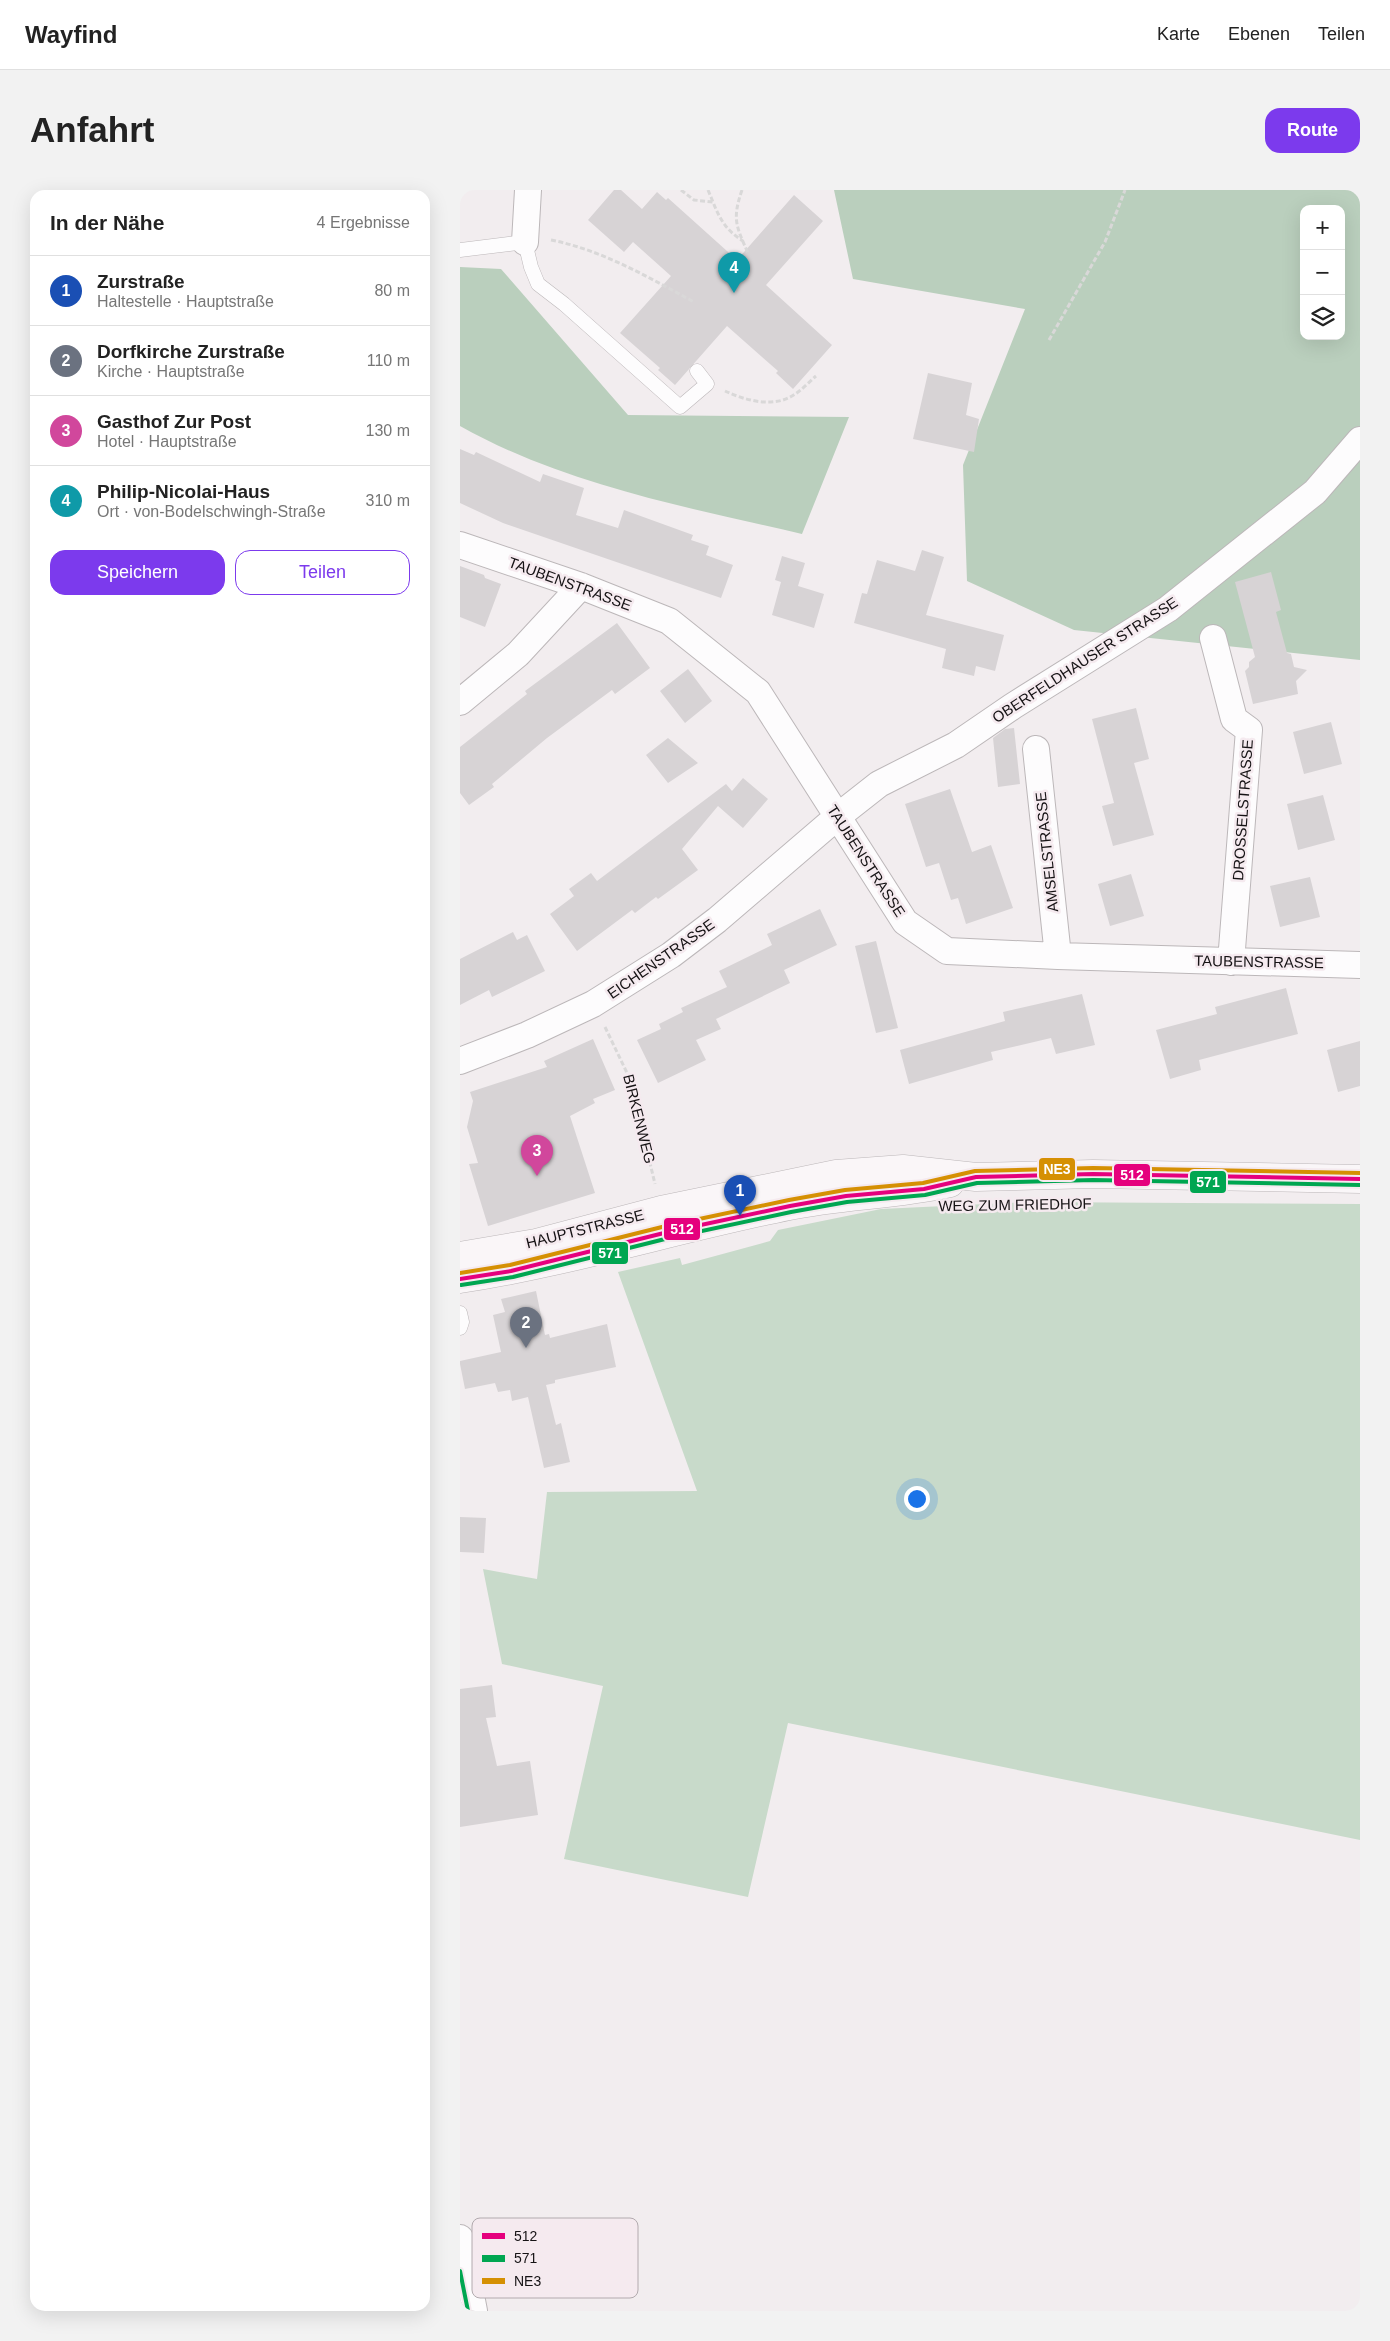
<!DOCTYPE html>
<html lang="de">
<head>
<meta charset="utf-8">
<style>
	body { margin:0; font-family:Arial,sans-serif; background:#f2f2f2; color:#222 }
	.controls { position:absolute; right:15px; top:15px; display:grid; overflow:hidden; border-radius:10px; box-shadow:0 5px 20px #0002 }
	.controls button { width:45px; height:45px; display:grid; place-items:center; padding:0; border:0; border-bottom:1px solid #e0e0e0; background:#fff; color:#222; font:25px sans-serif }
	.you { position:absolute; left:456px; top:1308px; width:18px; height:18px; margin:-12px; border:4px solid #fff; border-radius:50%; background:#1a73e8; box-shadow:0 0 0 8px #1a73e833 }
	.badge { display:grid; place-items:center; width:32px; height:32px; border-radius:50%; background:#7c3aed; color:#fff; font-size:16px; font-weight:700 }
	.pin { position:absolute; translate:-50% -41px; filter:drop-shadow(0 1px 2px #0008) }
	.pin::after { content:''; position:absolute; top:26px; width:18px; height:15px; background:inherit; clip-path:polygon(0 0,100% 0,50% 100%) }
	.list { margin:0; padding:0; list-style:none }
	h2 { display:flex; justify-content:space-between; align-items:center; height:65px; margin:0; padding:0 20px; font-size:21px }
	h2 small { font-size:16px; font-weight:400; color:#767676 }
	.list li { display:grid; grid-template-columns:32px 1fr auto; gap:15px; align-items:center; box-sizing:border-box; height:70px; padding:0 20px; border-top:1px solid #e0e0e0 }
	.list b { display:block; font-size:19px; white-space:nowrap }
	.list p { margin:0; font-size:16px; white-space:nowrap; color:#767676 }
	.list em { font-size:16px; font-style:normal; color:#767676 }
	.actions { display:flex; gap:10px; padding:15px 20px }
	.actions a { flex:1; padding:11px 0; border:1px solid #7c3aed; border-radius:15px; text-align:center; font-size:18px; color:#7c3aed }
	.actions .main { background:#7c3aed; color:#fff }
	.icon { flex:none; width:28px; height:28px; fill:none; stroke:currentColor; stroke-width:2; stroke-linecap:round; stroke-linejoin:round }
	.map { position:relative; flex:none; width:900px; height:2121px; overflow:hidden; border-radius:15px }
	header { display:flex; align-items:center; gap:30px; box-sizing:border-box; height:70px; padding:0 25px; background:#fff; border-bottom:1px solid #e0e0e0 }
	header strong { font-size:24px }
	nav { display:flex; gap:28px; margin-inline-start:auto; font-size:18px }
	.intro { display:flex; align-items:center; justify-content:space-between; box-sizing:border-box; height:120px; padding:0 30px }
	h1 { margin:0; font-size:35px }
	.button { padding:12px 22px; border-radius:15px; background:#7c3aed; color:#fff; font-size:18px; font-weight:700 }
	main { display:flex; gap:30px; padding:0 30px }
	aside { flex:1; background:#fff; border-radius:15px; box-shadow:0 5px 20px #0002 }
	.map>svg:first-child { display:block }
	.green { fill:#c8daca }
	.forest { fill:#bacfbd; fill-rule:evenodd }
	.building { fill:#d7d3d5 }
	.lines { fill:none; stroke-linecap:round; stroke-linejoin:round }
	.service-casing { stroke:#bcb7b9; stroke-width:15 }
	.minor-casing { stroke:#bcb7b9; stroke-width:28 }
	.secondary-casing { stroke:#bcb7b9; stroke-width:29 }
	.path { stroke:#d9d8d8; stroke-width:3; stroke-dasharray:5 2.5; stroke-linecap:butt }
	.service { stroke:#fdfcfd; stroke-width:14 }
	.minor { stroke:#fdfcfd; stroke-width:26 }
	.secondary { stroke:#faf6f8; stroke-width:28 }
	.bus-1-casing { stroke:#f5eaef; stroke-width:8 }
	.bus-2-casing { stroke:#f5eaef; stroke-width:8 }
	.bus-3-casing { stroke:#f5eaef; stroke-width:8 }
	.bus-1 { stroke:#e5007d; stroke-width:4 }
	.bus-2 { stroke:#00a651; stroke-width:4 }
	.bus-3 { stroke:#d59003; stroke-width:4 }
	.labels { text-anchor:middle; stroke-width:5; stroke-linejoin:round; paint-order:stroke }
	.street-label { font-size:15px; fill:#161315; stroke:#f5eaef }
	.key { fill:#f5eaef; stroke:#b2aaae; stroke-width:1 }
	.key-label { font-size:14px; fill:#161315 }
	.line-badge { stroke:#f5eaef; stroke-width:2 }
	.badge-label { font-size:14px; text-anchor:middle; font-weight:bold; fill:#fff }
</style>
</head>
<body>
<header>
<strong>Wayfind</strong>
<nav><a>Karte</a><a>Ebenen</a><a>Teilen</a></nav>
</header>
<div class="intro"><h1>Anfahrt</h1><a class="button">Route</a></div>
<main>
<aside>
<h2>In der Nähe<small>4 Ergebnisse</small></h2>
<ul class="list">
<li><span class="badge" style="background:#1a4fb4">1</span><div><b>Zurstraße</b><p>Haltestelle · Hauptstraße</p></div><em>80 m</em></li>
<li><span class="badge" style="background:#6b7280">2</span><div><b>Dorfkirche Zurstraße</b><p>Kirche · Hauptstraße</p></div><em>110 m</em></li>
<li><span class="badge" style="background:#d1479c">3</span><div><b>Gasthof Zur Post</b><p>Hotel · Hauptstraße</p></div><em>130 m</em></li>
<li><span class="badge" style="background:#0f9aa8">4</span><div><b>Philip-Nicolai-Haus</b><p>Ort · von-Bodelschwingh-Straße</p></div><em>310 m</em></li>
</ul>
<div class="actions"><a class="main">Speichern</a><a>Teilen</a></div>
</aside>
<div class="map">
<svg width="900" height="2121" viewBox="0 0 900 2121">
	<rect width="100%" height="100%" fill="#f2edef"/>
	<path class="green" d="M566,1012L900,1014V1650L328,1533L288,1707L104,1669L143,1496L42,1474L23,1379L77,1389L87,1302L237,1301L158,1082L220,1068L222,1075L310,1051L318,1040L421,1019Z"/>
	<path class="forest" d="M374,0H900V470L614,440L507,391L503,275L565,119L393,89ZM844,19H881V146H844Z
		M0,77L41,79L168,225L389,227L342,344C226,317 105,295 0,236Z"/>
	<path class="building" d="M154,0H161L182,19L197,2L206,10L208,8L277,70L334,5L363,31L306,95L372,155L333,199L316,183L318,181L267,136L215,195L198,180L200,178L160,143L211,86L173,52L164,62L128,30Z
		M468,183L512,193L506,225L519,229L514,262L453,249Z
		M0,259L14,265L16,262L80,292L83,284L124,298L116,325L158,338L164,320L233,345L231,350L249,356L246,365L273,375L261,408L43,333L0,313Z
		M462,360L484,367L466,425L544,445L535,481L516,476L514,486L482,478L486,459L394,433L402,403L407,404L417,370L455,381Z
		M322,366L345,373L338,396L364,404L354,438L312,425L321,392L315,390Z
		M0,376L24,385L25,388L41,394L25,437L0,427Z
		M811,382L821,420L816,422L827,463L831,464L834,477L847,480L836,491L838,504L793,514L785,481L789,477V472L795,467L775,392Z
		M157,433L190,478L155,504L152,500L87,548L32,594L34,597L9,615L0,603V557L67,504L65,501Z
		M228,479L252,511L225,533L200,501Z
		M676,518L689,569L674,573L694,645L653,656L642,616L654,613L632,529Z
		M871,532L882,574L844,584L833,542Z
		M554,538L560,594L538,597L533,548L545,539Z
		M208,548L238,573L208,593L186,565Z
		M283,588L308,609L283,638L258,616L222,659L238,680L198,709L196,707L175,723L172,720L117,761L90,724L114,706L109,699L131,683L137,691L266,594L272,601Z
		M490,599L512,662L531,655L553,718L506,734L498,708L491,710L479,673L466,677L445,614Z
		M863,605L875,650L838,660L827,614Z
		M671,684L684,726L650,736L638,694Z
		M850,687L860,727L820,737L810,696Z
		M360,719L377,755L324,780L330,793L256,829L261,839L236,850L246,870L198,893L177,850L201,839L199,834L223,822L221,818L267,797L259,781L312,755L307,744Z
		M53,742L57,750L67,745L85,781L32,807L29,800L0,815V769Z
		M416,751L438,838L416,843L395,756Z
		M826,798L838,844L739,870L741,880L710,889L696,840L757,824L755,817Z
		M622,804L635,855L596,864L591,848L531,862L533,870L449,894L440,860L545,831L543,822Z
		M133,849L155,900L133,909L135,913L110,926L135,1003L28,1036L9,974L18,973L7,937L13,911L10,902L87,877L84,871Z
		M900,851V896L878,902L867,860Z
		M76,1101L85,1145L89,1144L90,1148L147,1134L156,1177L95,1190V1193L86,1195L96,1235L101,1233L110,1272L84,1278L68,1207L52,1211L50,1200L38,1202L35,1193L5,1199L0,1174V1171L41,1162L33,1125L45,1122L41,1109Z
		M0,1327L26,1328L24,1363L0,1362Z
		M32,1495L36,1527L26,1528L37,1576L70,1571L78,1625L0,1637V1499Z"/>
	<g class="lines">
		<defs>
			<path id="service" d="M0,60L65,52L71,77L78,94L104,114L220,217L247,194L237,181
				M0,1123L2,1132L0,1138"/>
			<path id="minor" d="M65,52L68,0
				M0,355L121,396L209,431L298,502L445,732L487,761L598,766L900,775
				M753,448L774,529L789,540L771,772
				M0,512L58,464L121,396
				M576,559L598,766
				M0,871L67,845L133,814L211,765L257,730L377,627L419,594L496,555L553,516L708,419L855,302L900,250
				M0,2048L14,2121"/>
			<path id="secondary" d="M0,1066L76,1053L201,1020L376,984L443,979L516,987L633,984L900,989
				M0,1089C111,1072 219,1038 329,1016C382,1005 437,1005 490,993"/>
		</defs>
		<use href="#service" class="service-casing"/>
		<use href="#minor" class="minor-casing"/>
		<use href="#secondary" class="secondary-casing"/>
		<path class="path" d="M221,0L234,10L253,12C260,30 267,41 283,51
			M248,0L253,12
			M282,0C272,29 276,36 288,63
			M91,50C142,60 188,87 234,112
			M589,150L645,52L665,0
			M265,201C284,210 312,218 332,206C341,201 349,192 356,186
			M145,837L170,889L195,994"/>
		<use href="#service" class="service"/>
		<use href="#minor" class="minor"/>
		<use href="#secondary" class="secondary"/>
		<defs>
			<path id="bus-1" d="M0,1089L51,1081L208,1042L330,1016L386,1006L464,999L516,987L633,984L900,989"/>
			<path id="bus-2" d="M1,1095L53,1087L209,1048L331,1022L387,1012L465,1005L517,993L633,990L900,995
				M0,2081L8,2121"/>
			<path id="bus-3" d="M0,1083L50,1075L206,1036L329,1010L385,1000L463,993L515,981L633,978L900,983"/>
		</defs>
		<use href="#bus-1" class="bus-1-casing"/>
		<use href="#bus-2" class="bus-2-casing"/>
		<use href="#bus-3" class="bus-3-casing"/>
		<use href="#bus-1" class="bus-1"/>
		<use href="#bus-2" class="bus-2"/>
		<use href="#bus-3" class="bus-3"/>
	</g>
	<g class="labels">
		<g class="street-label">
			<text transform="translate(110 394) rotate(20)" y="5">TAUBENSTRASSE</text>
			<text transform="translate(625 470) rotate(-33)" y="5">OBERFELDHAUSER STRASSE</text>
			<text transform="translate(783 620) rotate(-86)" y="5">DROSSELSTRASSE</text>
			<text transform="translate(587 662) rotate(-96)" y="5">AMSELSTRASSE</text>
			<text transform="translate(406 671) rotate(57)" y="5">TAUBENSTRASSE</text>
			<text transform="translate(201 769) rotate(-35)" y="5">EICHENSTRASSE</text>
			<text transform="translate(799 772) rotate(1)" y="5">TAUBENSTRASSE</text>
			<text transform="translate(179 929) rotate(76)" y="5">BIRKENWEG</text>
			<text transform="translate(555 1015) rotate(-1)" y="5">WEG ZUM FRIEDHOF</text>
			<text transform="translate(125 1039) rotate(-14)" y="5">HAUPTSTRASSE</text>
		</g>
	</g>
	<rect x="12" y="2028" width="166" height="80" rx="8" class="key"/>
	<rect x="22" y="2043" width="23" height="6" fill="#e5007d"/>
	<rect x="22" y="2065" width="23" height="7" fill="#00a651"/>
	<rect x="22" y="2088" width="23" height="6" fill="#d59003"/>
	<g class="key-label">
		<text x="54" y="2051">512</text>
		<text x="54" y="2073">571</text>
		<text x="54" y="2096">NE3</text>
	</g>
	<g class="line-badge">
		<rect x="578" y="967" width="38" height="24" rx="5" fill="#d59003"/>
		<rect x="653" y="973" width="38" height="24" rx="5" fill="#e5007d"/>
		<rect x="729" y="980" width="38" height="24" rx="5" fill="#00a651"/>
		<rect x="203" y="1027" width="38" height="24" rx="5" fill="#e5007d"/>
		<rect x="131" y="1051" width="38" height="24" rx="5" fill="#00a651"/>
	</g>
	<g class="badge-label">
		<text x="597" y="984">NE3</text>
		<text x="672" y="990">512</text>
		<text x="748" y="997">571</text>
		<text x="222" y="1044">512</text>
		<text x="150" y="1068">571</text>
	</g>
</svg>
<div class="controls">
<button>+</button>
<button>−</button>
<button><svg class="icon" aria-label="layers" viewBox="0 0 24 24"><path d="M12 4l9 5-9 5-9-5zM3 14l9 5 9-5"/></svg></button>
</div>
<div class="you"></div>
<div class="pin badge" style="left:280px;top:1026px;background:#1a4fb4">1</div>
<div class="pin badge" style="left:66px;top:1158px;background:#6b7280">2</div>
<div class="pin badge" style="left:77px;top:986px;background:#d1479c">3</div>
<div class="pin badge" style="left:274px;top:103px;background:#0f9aa8">4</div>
</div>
</main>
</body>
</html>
